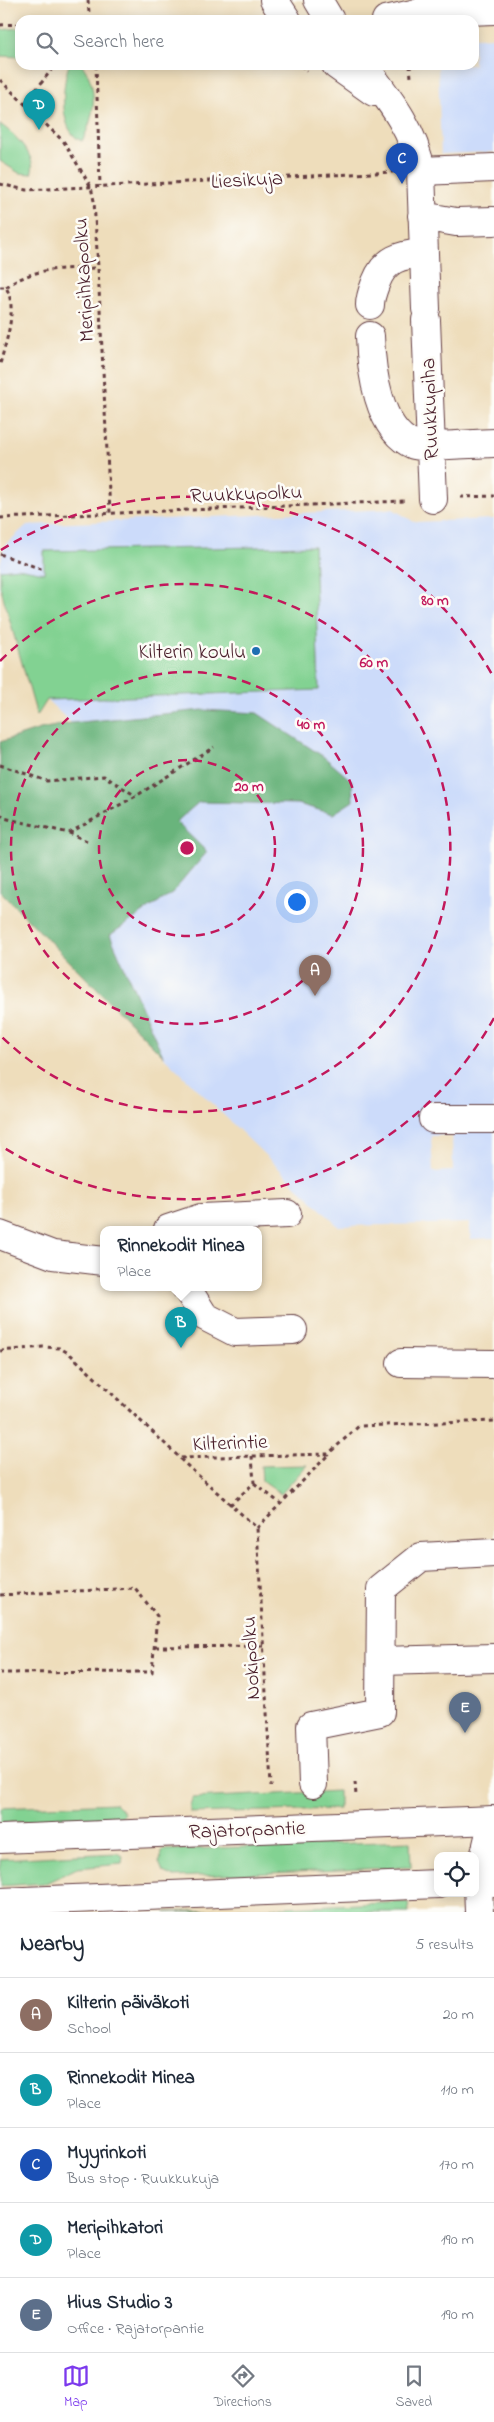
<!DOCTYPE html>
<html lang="en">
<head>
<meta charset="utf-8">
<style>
	body { margin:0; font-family:"Indie Flower",sans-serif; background:#f2f2f3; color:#1f2937 }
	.controls { position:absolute; right:15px; bottom:15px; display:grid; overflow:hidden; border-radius:10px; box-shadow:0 2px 12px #0003 }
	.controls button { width:45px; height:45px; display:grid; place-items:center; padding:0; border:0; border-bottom:1px solid #e0e1e3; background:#fff; color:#1f2937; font:25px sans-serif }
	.you { position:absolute; left:296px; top:901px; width:18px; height:18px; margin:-12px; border:4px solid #fff; border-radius:50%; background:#1a73e8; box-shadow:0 0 0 8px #1a73e833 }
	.badge { display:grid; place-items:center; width:32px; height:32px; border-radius:50%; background:#7c3aed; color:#fff; font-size:16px; font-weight:700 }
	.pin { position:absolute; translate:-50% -41px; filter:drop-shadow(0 1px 2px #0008) }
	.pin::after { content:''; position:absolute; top:26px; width:18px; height:15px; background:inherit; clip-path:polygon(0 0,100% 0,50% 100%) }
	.popup { position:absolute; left:100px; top:1226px; width:162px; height:65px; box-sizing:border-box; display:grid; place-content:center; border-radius:10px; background:#fff; filter:drop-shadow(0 1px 4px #0005); font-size:16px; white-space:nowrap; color:#747a83 }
	.popup b { font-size:19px; color:#1f2937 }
	.popup::after { content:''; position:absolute; left:50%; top:100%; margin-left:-10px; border:10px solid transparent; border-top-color:#fff }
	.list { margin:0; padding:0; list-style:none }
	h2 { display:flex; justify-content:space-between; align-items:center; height:65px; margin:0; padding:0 20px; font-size:21px }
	h2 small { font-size:16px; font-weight:400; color:#747a83 }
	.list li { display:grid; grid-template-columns:32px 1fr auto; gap:15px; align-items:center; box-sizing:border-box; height:75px; padding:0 20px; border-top:1px solid #e0e1e3 }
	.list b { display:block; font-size:19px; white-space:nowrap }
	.list p { margin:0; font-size:16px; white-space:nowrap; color:#747a83 }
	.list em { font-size:16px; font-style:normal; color:#747a83 }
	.icon { flex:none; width:28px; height:28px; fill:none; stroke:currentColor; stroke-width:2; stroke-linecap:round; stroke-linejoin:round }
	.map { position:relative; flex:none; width:494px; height:1912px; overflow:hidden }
	.search { position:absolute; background:#fff; box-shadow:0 2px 12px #0003; left:15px; right:15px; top:15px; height:55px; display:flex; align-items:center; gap:12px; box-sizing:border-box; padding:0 18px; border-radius:15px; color:#747a83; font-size:19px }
	.sheet { height:440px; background:#fff }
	nav { display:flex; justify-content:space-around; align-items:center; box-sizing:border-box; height:70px; border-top:1px solid #e0e1e3; background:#fff; font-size:14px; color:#747a83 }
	nav a { display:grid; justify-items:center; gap:2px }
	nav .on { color:#7c3aed }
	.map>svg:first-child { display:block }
	.built { fill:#ccdbfa; fill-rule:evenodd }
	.green { fill:#82d292; stroke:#66785e }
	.forest { fill:#69b47c; stroke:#5a6a54 }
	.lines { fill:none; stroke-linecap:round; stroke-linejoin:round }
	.minor-casing { stroke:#633c41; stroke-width:30 }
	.major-casing { stroke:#633c41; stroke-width:30 }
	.path { stroke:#633c41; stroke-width:3; stroke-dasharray:4 4; stroke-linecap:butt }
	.minor { stroke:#fff; stroke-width:28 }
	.major { stroke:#fff; stroke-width:28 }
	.ring { fill:none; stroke:#c2185b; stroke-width:2.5; stroke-dasharray:9 6 }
	.poi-dot { fill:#1f6fb2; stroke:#fdfcf7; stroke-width:2 }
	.labels { text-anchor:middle; stroke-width:5; stroke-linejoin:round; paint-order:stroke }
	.street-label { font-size:21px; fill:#4a1f2b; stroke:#fdfcf7 }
	.poi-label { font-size:21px; fill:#4a1f2b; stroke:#fdfcf7; text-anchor:end }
	.centre { fill:#c2185b; stroke:#fdfcf7; stroke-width:2.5 }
	.ring-label { font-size:15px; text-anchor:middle; font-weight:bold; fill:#c2185b; stroke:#fdfcf7; stroke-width:5; stroke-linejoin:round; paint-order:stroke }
</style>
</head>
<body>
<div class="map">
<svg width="494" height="1912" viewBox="0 0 494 1912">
	<rect width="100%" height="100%" fill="#fdfcf7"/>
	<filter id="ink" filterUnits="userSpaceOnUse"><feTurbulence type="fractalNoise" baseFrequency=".02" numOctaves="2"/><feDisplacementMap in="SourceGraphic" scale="10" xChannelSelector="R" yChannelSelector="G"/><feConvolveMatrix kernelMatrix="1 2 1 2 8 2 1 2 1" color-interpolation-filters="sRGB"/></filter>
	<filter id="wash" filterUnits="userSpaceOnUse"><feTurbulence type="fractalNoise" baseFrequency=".0096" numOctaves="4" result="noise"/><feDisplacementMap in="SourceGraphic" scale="20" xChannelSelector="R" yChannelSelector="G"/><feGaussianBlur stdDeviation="1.12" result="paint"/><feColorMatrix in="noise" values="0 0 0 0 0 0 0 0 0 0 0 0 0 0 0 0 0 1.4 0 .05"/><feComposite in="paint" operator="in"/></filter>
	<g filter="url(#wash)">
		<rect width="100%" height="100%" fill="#edb"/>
		<path class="built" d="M494,37V152L441,154L438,65H474V38Z
			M393,509L414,522L494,519V1238L471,1239L469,1223L338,1226L163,1056L110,935L173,892L207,852L47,700L37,716L0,586V565L4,546L27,525ZM452,1135L453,1171L433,1172L431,1136Z"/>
		<path class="green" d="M20,28V57L0,56V30Z
			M69,65H82C99,87 95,117 82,141C58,132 62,84 69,65Z
			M0,124C13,133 39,157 31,174L19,173L0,161Z
			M314,546L319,690L47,700L37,716L0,586V570L18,568L44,573V551Z
			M307,1465L281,1494L262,1481L261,1466Z
			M339,1791V1809L190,1813V1806L193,1798Z
			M115,1803L124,1812L122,1817L0,1823V1808Z
			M410,1841L411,1867L174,1877L163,1872L159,1862L163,1850Z
			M118,1853L123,1856L122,1864L77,1868L46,1883L0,1886V1859Z
			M408,1902L409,1912H165Z"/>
		<path class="forest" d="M203,710L257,713L324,757L352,781L353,801L333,814L298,804L199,802L176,822L207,852L173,892L110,935L163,1056L0,891V742L40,729L71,723Z"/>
	</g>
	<g filter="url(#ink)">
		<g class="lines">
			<defs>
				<path id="minor" d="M274,0L287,20
					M318,0L330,20
					M386,20L417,13L494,10
					M336,65L374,92
					M363,65C388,98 414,129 421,171L426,309
					M421,171L494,168
					M422,216L456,222L494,221
					M370,305C370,297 373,290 376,282C385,259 400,255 423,253
					M426,320L433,499
					M370,336C371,368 378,431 414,445C422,448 480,443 494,443
					M433,1119H494
					M168,1229L201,1218L287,1214
					M0,1235L53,1255L104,1261
					M186,1287L204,1316L235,1332L293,1330
					M401,1363L494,1364
					M381,1661L494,1658
					M313,1784L311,1726L380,1712L381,1589L421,1557L494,1553
					M479,1912L478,1883L493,1820"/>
				<path id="major" d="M0,1839L494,1820
					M475,1883L494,1882
					M0,1902L438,1884"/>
			</defs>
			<use href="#minor" class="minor-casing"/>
			<use href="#major" class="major-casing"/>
			<path class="path" d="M88,0L89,13
				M0,25L20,24
				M96,65L100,186
				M301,65L307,71
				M410,65L411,78
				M0,80L64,142L91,187L94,201L98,268L110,513
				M26,103L55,65
				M0,184L26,190L393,172
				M0,287H6C18,310 6,341 0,364
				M6,287C37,266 63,269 98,268
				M460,497L494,496
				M0,518L404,501
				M0,554L44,570
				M0,765L47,781L104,776L136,796
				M0,814L4,818L69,833L87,841
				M69,833L136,796L214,747
				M0,1351L43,1347L60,1348L70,1354L180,1458L328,1454L359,1426L494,1421
				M180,1459L257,1528L271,1786
				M254,1483L281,1504
				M230,1505L254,1483L252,1456
				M257,1528L328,1455
				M0,1595L135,1588L157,1616L152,1672L0,1673
				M155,1647L265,1646
				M355,1782L356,1796"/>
			<use href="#minor" class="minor"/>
			<use href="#major" class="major"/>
		</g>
	</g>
	<g class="ring">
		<circle cx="187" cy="848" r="88"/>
		<circle cx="187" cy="848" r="176"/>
		<path d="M0 661A264 264 0 1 1 0 1035"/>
		<path d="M494 1018A351 351 0 0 1 1 1146M1 550A351 351 0 0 1 494 678"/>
	</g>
	<circle class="poi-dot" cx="256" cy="651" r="5"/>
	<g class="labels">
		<g class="street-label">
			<text transform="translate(247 179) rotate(-3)" y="7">Liesikuja</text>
			<text transform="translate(83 280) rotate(-93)" y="7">Meripihkapolku</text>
			<text transform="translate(429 409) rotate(-92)" y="7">Ruukkupiha</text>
			<text transform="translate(246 493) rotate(-2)" y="7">Ruukkupolku</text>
			<text transform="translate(230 1442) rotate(-2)" y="7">Kilterintie</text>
			<text transform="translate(250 1658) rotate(-93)" y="7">Nokipolku</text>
			<text transform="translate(247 1829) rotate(-2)" y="7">Rajatorpantie</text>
		</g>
		<g class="poi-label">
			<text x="246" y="658">Kilterin koulu</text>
		</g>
	</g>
	<circle cx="187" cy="848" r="8" class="centre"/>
	<g class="ring-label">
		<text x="435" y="605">80 m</text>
		<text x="374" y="667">60 m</text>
		<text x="311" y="729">40 m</text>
		<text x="249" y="791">20 m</text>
	</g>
</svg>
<div class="controls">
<button><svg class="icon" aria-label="locate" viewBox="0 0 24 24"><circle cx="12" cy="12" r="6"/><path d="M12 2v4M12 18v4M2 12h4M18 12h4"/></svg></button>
</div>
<div class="you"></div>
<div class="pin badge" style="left:315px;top:996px;background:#8d6e63">A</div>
<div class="pin badge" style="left:181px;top:1348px;background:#0f9aa8">B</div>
<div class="popup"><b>Rinnekodit Minea</b>Place</div>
<div class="pin badge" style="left:402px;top:184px;background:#1a4fb4">C</div>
<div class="pin badge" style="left:39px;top:130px;background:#0f9aa8">D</div>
<div class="pin badge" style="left:465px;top:1733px;background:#5c6f8a">E</div>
<div class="search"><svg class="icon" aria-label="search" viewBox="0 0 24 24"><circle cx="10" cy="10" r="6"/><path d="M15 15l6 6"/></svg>Search here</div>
</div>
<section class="sheet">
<h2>Nearby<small>5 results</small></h2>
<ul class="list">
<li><span class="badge" style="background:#8d6e63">A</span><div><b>Kilterin päiväkoti</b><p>School</p></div><em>20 m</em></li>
<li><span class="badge" style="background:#0f9aa8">B</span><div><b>Rinnekodit Minea</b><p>Place</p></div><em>110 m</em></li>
<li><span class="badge" style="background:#1a4fb4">C</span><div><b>Myyrinkoti</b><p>Bus stop · Ruukkukuja</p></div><em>170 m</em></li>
<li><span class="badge" style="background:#0f9aa8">D</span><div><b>Meripihkatori</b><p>Place</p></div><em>190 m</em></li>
<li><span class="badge" style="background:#5c6f8a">E</span><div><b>Hius Studio 3</b><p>Office · Rajatorpantie</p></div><em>190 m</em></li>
</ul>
</section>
<nav>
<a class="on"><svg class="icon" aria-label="map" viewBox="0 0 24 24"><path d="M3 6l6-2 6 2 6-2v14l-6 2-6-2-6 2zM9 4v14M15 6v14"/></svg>Map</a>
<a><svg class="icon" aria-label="directions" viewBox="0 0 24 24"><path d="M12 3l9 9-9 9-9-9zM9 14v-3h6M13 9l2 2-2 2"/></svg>Directions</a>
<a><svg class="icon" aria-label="saved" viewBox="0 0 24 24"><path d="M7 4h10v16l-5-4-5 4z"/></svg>Saved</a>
</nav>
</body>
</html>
